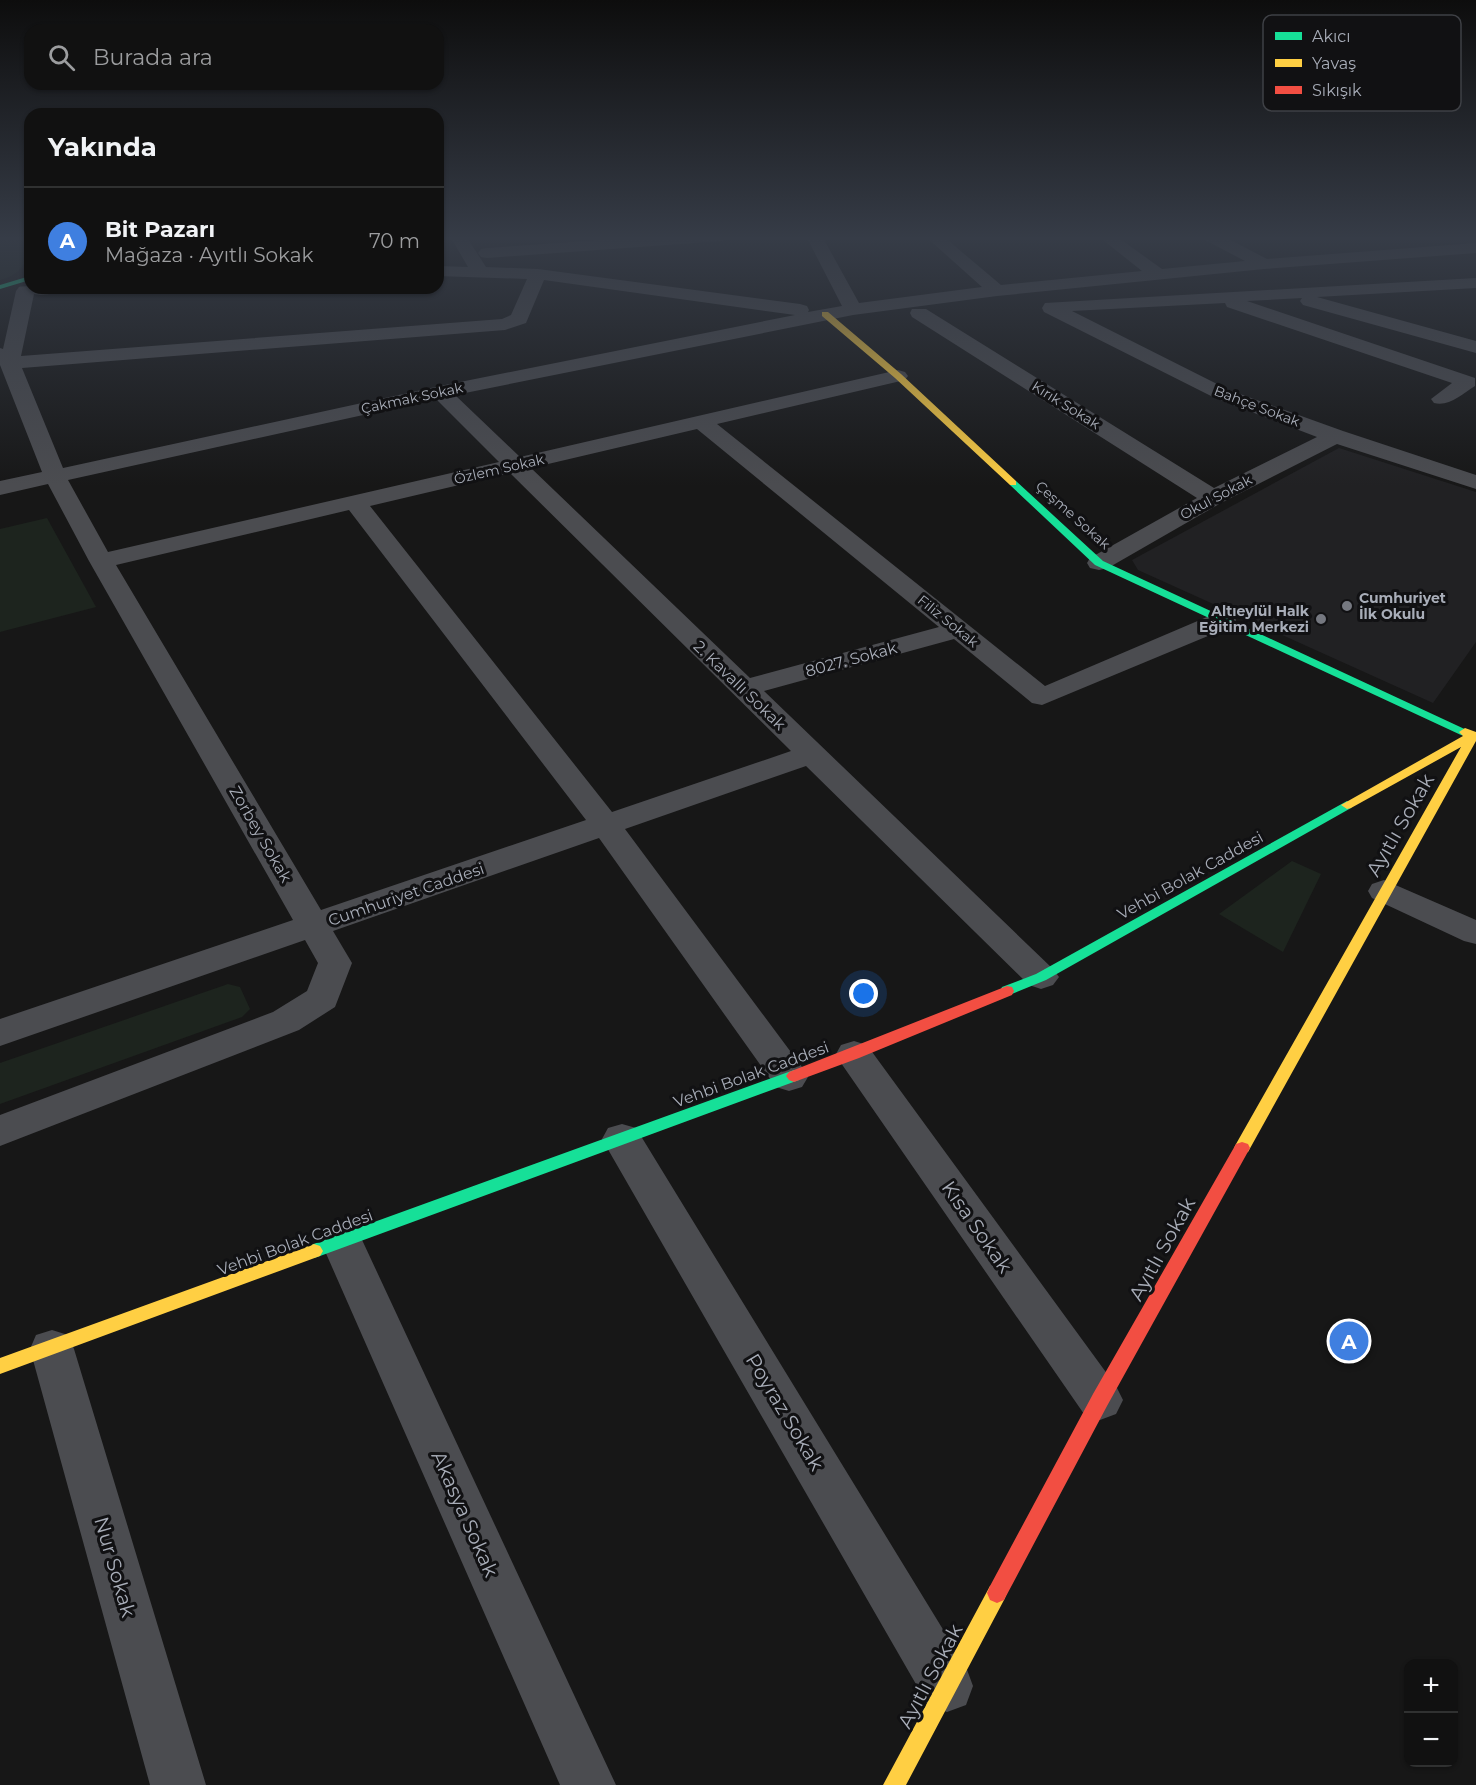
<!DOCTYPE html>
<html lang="tr">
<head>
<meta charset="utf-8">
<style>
	body { margin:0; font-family:Montserrat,sans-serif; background:#1a1a1a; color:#f1f3f6 }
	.controls { position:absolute; right:18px; bottom:18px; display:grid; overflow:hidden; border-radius:12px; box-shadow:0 2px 4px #0004 }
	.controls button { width:54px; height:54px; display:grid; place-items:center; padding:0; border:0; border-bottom:2px solid #303131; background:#111; color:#f1f3f6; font:30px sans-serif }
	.you { position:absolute; left:864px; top:994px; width:21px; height:21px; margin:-15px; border:4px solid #fff; border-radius:50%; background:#1a73e8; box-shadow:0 0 0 9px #1a73e833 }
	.badge { display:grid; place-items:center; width:39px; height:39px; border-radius:50%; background:#757880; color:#fff; font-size:20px; font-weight:700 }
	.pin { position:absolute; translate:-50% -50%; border:3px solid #fff; box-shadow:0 2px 6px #0006 }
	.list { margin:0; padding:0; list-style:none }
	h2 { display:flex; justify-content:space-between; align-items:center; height:78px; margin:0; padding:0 24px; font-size:26px }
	h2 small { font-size:20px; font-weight:400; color:#9c9d9f }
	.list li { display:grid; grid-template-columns:39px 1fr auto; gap:18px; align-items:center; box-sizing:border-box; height:108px; padding:0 24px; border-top:2px solid #303131 }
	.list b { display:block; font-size:22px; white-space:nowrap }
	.list p { margin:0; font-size:20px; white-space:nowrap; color:#9c9d9f }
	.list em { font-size:20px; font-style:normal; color:#9c9d9f }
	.icon { flex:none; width:33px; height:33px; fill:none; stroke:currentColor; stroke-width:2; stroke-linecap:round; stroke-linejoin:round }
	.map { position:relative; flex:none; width:1476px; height:1785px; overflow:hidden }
	.search { position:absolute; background:#111; box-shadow:0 2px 4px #0004; left:24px; top:24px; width:420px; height:66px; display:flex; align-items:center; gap:15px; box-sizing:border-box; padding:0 21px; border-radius:18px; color:#9c9d9f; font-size:22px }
	.panel { position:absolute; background:#111; box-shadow:0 2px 4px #0004; left:24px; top:108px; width:420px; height:186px; border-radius:18px }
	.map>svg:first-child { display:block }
	.built { fill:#212123 }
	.green { fill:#1d241e }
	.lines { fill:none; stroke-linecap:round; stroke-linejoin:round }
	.street { fill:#4b4c50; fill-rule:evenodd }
	.fast { fill:#16e098; fill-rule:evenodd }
	.slow { fill:#ffcf43; fill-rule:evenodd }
	.jam { fill:#f24e42; fill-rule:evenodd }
	.poi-dot { fill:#757880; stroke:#111113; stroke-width:2 }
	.labels { text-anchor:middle; stroke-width:6; stroke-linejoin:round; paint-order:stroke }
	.far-street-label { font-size:14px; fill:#a8adb8; stroke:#111113 }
	.far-poi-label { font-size:14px; font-weight:bold; fill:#a8adb8; stroke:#111113; text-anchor:start }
	.street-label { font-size:16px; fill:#a8adb8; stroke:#111113 }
	.near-street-label { font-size:20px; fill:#a8adb8; stroke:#111113 }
	.key { fill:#111113; stroke:#3e4045; stroke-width:1.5 }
	.key-label { font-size:16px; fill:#a8adb8 }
</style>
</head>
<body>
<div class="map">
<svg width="1476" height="1785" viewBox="0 0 1476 1785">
	<rect width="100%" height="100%" fill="#171717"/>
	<path class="built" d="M1339,448L1476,492V642L1433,703L1138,570L1132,560Z"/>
	<path class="green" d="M13,236L30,237C30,260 23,274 0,280V238Z
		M47,518L96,607L0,632V529Z
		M1292,861L1321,874L1283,952L1219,914Z
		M228,984L240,987L250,1009L242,1017L0,1104V1063Z"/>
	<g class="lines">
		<path class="street" d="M450,236H466L486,267L538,269L800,304L807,306L809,310L808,312L842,306L806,236H822L859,303L982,287L925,236H943L1001,285L1142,271L1098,236H1116L1162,269L1245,261L1205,240L1203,236H1223L1267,259L1476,243V253L1264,269L997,296L853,315L455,395L520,457L898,370L905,372L908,376L905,380L717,424L1045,686L1214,614L1223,612L1232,614L1236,620L1232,626L1042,705L1032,703L954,639L764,691L1053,969L1059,977L1053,985L1041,989L1029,985L806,766L625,829L802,1067L808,1077L802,1087L789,1091L776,1087L599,838L333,931L352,963L335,1007L299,1030L0,1146V1115L273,1012L307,991L318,963L305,940L0,1046V1019L293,920L89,561L48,484L0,495V481L42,472L0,365V348L3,349L16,291L19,287C27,285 59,288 72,288L69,292L40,295L34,294L21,356L502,319L511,315L527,279L438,276V266L468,267ZM544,280L795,315L440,386L63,468L22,368L505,330L526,323ZM436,399L499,462L108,552L68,480ZM697,429L939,627L750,678L531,468ZM510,473L791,751L612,812L370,506ZM349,510L586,820L321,910L116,565Z
			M657,236H730L722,241L487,258L481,257L478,253L481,249L487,248Z
			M1476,278V288L1317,297L1476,341V353L1303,305L1300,301L1302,298L1247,301L1475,378V386C1462,394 1449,407 1434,403L1431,399L1452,383L1227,307L1225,303L1072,311L1229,390L1343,431L1476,475V489L1337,444L1221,503L1108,568L1099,570L1090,568L1087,563L1090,558L1197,498L912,317L910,313L912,309H926L1214,488L1317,437L1215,398L1044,312L1042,308L1045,303Z
			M1384,880L1476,920V944L1464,941L1372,898L1368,891L1372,884Z
			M854,1041L867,1045L1116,1386L1123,1400L1116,1414L1100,1420L1084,1414L841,1063L836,1054L841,1045Z
			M622,1124L636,1128L966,1667L973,1686L966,1705L947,1712L928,1705L602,1139L608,1128Z
			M342,1225L357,1230L363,1242L616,1785H560L321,1242L327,1230Z
			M52,1330L68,1335L74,1349L206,1785H150L30,1349L36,1335Z"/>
		<path class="fast" d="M30,276V280L0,289V285Z
			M1010,481H1016L1103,561L1471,732L1465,736L1461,735L1095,565L1010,485Z
			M1347,801L1353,805L1351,808L1046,980L1007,996L1002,995L1000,991L1002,987L1036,974Z
			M794,1070L799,1072L802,1076L799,1080L320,1256L314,1258L308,1256L305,1251L308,1246Z"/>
		<path class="slow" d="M822,312H828L901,374L1016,481V485H1010L895,378L822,316Z
			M1465,728L1476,732V741L1248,1152L1242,1154L1236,1152L1234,1148L1236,1144L1461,747L1351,808L1347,809L1341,805L1463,736L1459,732Z
			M314,1244L320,1246L323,1251L320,1256L0,1374V1358Z
			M997,1583L1004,1586L1007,1593L1004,1600L906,1785H883L990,1586Z"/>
		<path class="jam" d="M1007,986L1012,987L1014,991L1012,995L859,1058L794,1082L789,1080L786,1076L789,1072Z
			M1242,1142L1248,1144L1250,1148L1107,1406L1004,1600L997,1603L990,1600L987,1593L990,1586L1093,1394L1236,1144Z"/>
	</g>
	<linearGradient id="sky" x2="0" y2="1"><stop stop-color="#0d0d0d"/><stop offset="0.49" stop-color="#363c47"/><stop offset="1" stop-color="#363c47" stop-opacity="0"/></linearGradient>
	<rect width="1476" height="486" fill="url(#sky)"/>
	<g class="poi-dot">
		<circle cx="1347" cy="606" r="6"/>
		<circle cx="1321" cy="619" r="6"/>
	</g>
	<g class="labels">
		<g class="far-street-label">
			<text transform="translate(412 398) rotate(-12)" y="5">Çakmak Sokak</text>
			<text transform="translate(1066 405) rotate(32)" y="5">Kırık Sokak</text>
			<text transform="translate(1257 406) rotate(21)" y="5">Bahçe Sokak</text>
			<text transform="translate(499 469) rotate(-13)" y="5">Özlem Sokak</text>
			<text transform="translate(1216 497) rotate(-28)" y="5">Okul Sokak</text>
			<text transform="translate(1073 515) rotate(42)" y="5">Çeşme Sokak</text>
			<text transform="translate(948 621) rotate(39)" y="5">Filiz Sokak</text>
		</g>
		<g class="far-poi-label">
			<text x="1359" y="603">Cumhuriyet<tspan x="1359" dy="16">İlk Okulu</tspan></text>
			<text x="1309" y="616" text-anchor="end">Altıeylül Halk<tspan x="1309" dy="16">Eğitim Merkezi</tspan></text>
		</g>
		<g class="street-label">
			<text transform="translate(851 659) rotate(-15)" y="6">8027. Sokak</text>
			<text transform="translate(740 685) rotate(44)" y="6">2. Kavallı Sokak</text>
			<text transform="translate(261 834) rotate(60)" y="6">Zorbey Sokak</text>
			<text transform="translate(1190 875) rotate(-29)" y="6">Vehbi Bolak Caddesi</text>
			<text transform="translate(406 894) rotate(-19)" y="6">Cumhuriyet Caddesi</text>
			<text transform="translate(751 1074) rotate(-20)" y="6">Vehbi Bolak Caddesi</text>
			<text transform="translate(295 1242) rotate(-20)" y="6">Vehbi Bolak Caddesi</text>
		</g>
		<g class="near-street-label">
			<text transform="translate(1400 825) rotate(-60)" y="7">Ayıtlı Sokak</text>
			<text transform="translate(977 1227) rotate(55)" y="7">Kısa Sokak</text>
			<text transform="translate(1162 1249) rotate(-61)" y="7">Ayıtlı Sokak</text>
			<text transform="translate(785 1412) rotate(59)" y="7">Poyraz Sokak</text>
			<text transform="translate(465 1514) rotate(66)" y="7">Akasya Sokak</text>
			<text transform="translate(115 1567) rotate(74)" y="7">Nur Sokak</text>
			<text transform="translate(930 1676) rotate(-62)" y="7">Ayıtlı Sokak</text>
		</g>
	</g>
	<rect x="1263" y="15" width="198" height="96" rx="9" class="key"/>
	<rect x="1275" y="32" width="27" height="8" fill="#16e098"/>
	<rect x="1275" y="59" width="27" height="8" fill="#ffcf43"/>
	<rect x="1275" y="86" width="27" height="8" fill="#f24e42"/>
	<g class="key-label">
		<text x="1312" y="42">Akıcı</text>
		<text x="1312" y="69">Yavaş</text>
		<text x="1312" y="96">Sıkışık</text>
	</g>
</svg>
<div class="controls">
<button>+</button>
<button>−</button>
</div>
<div class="you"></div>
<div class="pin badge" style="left:1349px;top:1341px;background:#3f7fe0">A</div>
<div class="search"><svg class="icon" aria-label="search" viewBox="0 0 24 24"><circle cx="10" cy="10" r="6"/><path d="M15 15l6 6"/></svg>Burada ara</div>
<section class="panel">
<h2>Yakında<small></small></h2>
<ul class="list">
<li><span class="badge" style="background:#3f7fe0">A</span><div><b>Bit Pazarı</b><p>Mağaza · Ayıtlı Sokak</p></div><em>70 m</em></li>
</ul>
</section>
</div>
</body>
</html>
